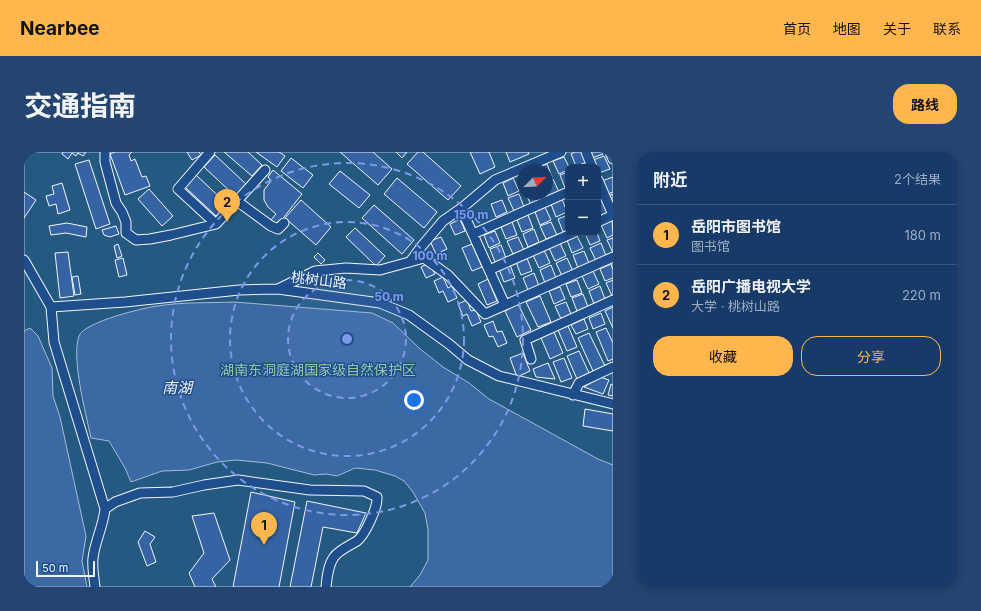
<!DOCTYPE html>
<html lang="zh">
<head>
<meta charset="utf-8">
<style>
	body { margin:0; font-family:Inter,"Noto Sans SC",sans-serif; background:#244571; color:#f1f3f6 }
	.controls { position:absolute; right:12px; top:12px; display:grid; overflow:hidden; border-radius:8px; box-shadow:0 2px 10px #0003 }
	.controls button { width:36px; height:36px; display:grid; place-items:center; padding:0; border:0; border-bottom:1px solid #36547d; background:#173a69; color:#f1f3f6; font:20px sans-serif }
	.compass { position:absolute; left:493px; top:12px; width:36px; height:36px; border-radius:50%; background:#173a69; box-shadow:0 2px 10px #0003; rotate:66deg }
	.scale { position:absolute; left:12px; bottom:10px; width:59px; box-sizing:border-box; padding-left:4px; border:2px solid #f2f6ff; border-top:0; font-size:11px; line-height:14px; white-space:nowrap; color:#f2f6ff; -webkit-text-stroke:3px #1f4e8c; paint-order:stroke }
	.you { position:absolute; left:390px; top:248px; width:14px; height:14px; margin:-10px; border:3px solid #fff; border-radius:50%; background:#1a73e8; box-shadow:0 0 0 6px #1a73e833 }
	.badge { display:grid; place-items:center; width:26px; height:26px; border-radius:50%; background:#ffb74d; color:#111; font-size:13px; font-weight:700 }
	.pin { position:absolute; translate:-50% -33px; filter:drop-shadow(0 1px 2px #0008) }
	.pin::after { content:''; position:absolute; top:21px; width:14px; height:12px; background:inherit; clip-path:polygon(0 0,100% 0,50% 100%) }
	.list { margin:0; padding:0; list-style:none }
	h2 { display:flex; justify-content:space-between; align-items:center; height:52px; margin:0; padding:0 16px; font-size:17px }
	h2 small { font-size:13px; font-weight:400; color:#9eadc0 }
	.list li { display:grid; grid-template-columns:26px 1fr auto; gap:12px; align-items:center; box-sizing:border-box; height:60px; padding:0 16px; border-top:1px solid #36547d }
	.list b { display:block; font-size:15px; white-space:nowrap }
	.list p { margin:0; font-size:13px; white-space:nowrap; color:#9eadc0 }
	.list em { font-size:13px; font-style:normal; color:#9eadc0 }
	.actions { display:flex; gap:8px; padding:12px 16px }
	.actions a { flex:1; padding:9px 0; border:1px solid #ffb74d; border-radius:16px; text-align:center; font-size:14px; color:#ffb74d }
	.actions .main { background:#ffb74d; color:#111 }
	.map { position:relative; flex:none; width:589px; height:435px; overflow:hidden; border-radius:16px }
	header { display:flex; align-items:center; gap:24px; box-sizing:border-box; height:56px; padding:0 20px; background:#ffb74d; color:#111 }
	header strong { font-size:19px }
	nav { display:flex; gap:22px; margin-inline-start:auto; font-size:14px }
	.intro { display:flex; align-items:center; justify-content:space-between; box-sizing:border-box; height:96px; padding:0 24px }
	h1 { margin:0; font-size:28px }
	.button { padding:10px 18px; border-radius:16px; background:#ffb74d; color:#111; font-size:14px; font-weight:700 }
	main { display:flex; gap:24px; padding:0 24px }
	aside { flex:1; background:#173a69; border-radius:16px; box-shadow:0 2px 10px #0003 }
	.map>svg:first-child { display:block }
	.green { fill:#245a82; stroke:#a8bbd7; fill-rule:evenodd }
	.water { fill:#3b69a3; stroke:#a8bbd7 }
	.building { fill:#3563a3; stroke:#f2f6ff }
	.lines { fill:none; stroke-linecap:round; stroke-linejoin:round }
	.minor-casing { stroke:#f2f6ff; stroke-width:11 }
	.minor { stroke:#1f4e8c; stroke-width:9 }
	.ring { fill:none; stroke:#7d9aea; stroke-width:2; stroke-dasharray:7 5 }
	.labels { text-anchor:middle; stroke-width:3; stroke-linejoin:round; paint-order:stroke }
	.street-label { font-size:14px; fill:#f2f6ff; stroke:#1f4e8c }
	.park-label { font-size:14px; fill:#97c8a6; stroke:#1f4e8c }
	.water-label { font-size:15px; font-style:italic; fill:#f2f6ff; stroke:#1f4e8c }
	.centre { fill:#7d9aea; stroke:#1f4e8c; stroke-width:2 }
	.ring-label { font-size:12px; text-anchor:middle; font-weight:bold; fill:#7d9aea; stroke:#1f4e8c; stroke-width:3; stroke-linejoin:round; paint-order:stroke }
</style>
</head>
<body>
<header>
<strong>Nearbee</strong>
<nav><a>首页</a><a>地图</a><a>关于</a><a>联系</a></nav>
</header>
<div class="intro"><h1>交通指南</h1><a class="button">路线</a></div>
<main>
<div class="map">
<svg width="589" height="435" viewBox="0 0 589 435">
	<rect width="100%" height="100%" fill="#1f4e8c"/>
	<path class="green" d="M0,0H589V435H0ZM544,15H574V81H544ZM499,18H523V42H499Z"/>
	<path class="water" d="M210,150L348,161L369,171L395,196L419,215L445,231L465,247L574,307L589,313V435H386L396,423L404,408V378L401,361L389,340L380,329L371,324L351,318L331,316L313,324L302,322L290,323L243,311L212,308L193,310L165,318L138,319L107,330L101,316L85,289L67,286C62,262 47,206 55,184C60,170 119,156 133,154C158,150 185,151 210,150Z
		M6,176L14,184L28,216L29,244L36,265L62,384L58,409L63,435H0V179Z"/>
	<path class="building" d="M39,0H62L59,4L54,1L52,4L48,1L44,7L38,2Z
		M91,0H108L105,3L107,9L111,7L118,25L122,24L126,34L101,43L86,2Z
		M163,0H175L177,3L168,8Z
		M200,0H224L238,13L228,24Z
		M232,0H255L261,4L253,15Z
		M316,0H349L368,17L354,33Z
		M372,0H383L378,6Z
		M394,0H399L437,34L424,48L383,12Z
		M446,0H465L471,15L456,22Z
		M482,0H504L505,2L486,10Z
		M551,0H559L563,10L552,14L547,2Z
		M566,0H578L579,2L568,6Z
		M191,3L222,32L211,44L180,15Z
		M580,4L586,17L575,21L574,15H572L569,8Z
		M540,5L545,15L544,18L535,22L529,9Z
		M267,6L289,23L279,36L257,19Z
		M65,8L86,72L72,77L51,12Z
		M523,12L528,25L523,27V18H513L512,16Z
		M249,18L278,42L253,74L247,68L252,62L244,55L240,48V38L247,29L244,25Z
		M316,19L346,43L335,56L305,32Z
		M544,20V35L541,36L536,23Z
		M172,23L203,52L192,64L161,35Z
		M499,23V34L495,24Z
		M589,25V40L584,42L578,29Z
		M373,26L413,60L400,76L360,42Z
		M489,26L495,39L484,44L479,31Z
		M529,27L535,40L524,44L523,29Z
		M38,31L46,58L34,62L32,52L25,54L22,44L30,42L28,34Z
		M125,37L149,64L138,74L114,47Z
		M0,40L12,48L0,66Z
		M495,42L500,55L490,59L484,46Z
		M502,42H515L518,48L507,53Z
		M589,42V55L585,44Z
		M538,47L543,60L532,65L527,52Z
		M277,48L307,75L292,93L261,66Z
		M478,48L483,60L472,65L467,52Z
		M579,49L584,61L574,65V50Z
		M350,53L390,88L378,102L338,66Z
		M521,55L527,68L516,73L511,60Z
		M504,63L509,76L498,80L493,68Z
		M544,63V78L539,80L534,67Z
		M436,67L441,79L431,83L426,72Z
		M588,68L589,83L583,86L577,73Z
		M488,70L493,83L482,87L477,75Z
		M527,70L533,83L522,87L516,74Z
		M43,71L63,75L62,85L42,81L27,83L25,74Z
		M92,74L95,82L86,85L80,83L78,78Z
		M331,76L361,104L352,114L322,85Z
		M510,77L515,90L504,95L499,82Z
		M471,79L476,91L465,96L460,83Z
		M561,81H573L576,89L566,93Z
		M553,84L559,96L548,101L543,88Z
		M417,85L423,97L412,102L406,89Z
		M494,85L500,98L489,102L483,89Z
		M589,86V101L583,88Z
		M536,91L542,104L531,109L525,96Z
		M577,91L582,104L572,109L566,96Z
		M94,92L98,104L93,106L90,94Z
		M448,92L458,115L448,119L438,96Z
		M477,93L482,106L471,110L466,97Z
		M520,98L526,111L515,116L509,103Z
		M560,99L565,111L554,116L549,103Z
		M44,100L50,144L36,146L31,101Z
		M294,101L301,108L297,112L290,105Z
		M99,106L103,123L95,125L91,108Z
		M503,106L508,119L497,123L492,110Z
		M543,106L549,119L538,124L532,111Z
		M405,111L411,122L402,126L397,115Z
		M587,112L589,118V126L581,129L576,117Z
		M486,113L491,126L480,130L475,117Z
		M527,113L532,126L521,131L516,118Z
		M569,119L575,132L564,137L558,124Z
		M510,121L515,134L504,138L499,126Z
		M54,124L57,142L51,143L48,125Z
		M419,125L424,136L428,134L433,146L424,150L419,139L415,141L410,129Z
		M464,127L473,149L463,153L454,132Z
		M553,128L558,141L547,145L542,132Z
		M589,128V143L588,144L582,131Z
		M576,134L581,147L570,152L565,139Z
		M536,135L541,147L530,152L525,139Z
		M559,142L564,155L553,159L548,146Z
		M516,144L527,170L514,175L502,150Z
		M443,148L447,159L452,158L457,170L448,174L443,162L439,164L434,152Z
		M542,150L547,162L537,167L531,154Z
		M494,152L507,178L493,185L481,159Z
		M589,155V176L581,159Z
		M577,161L581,172L569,177L565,166Z
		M560,167L564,177L552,182L547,173Z
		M469,169L473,180L478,179L483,191L474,195L469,184L465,185L460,173Z
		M544,174L553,195L543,199L534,178Z
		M582,176L589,191V207L584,209L572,180Z
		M530,180L539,201L526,207L517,186Z
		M565,181L581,214L569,219L554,186Z
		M555,199L565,221L553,227L543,204Z
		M499,201L506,219L493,225L486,206Z
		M540,206L548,226L537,230L529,210Z
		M524,211L531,227L512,225L509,217Z
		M576,225L585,228L579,242L560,235Z
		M587,232L589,233V244L584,243Z
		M561,257L589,262V279L559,274Z
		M227,340L271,350L255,435H209Z
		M283,349L342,361L333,381L299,375L287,435H266Z
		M190,361L206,408L188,427L192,435H171L165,421L180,401L168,364Z
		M121,379L131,385L126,392L132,410L123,414L114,390Z"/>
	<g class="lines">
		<defs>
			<path id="minor" d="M81,0V10L92,51L98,60L102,70V81L112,88L126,87L147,83L192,72L213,49L247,74L254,77L260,71
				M186,0L154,37L192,72
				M562,0L568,15
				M586,0L589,7
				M574,28L589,63
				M213,49L241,18
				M437,56L481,153
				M574,70L589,63
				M449,82L544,40
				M0,108L27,155L101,150L215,138L254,137L356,151L385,163L425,192L444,208L475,224L589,252
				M386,110L397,95L419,69L439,55L471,28L537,0
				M465,118L549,81
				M254,137L291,119L322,116L356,118L400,106L424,123L461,162L589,105
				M27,155L30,190L81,357C79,375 71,389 69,406C68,415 70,426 71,435
				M507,207L501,188L589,148
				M549,243L555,231L589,215
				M81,357L91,350L116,341L149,340L180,333L214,328L286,338L340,339L353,345C354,355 341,383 333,389C325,394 315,398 310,405C304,413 303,425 302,435"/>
		</defs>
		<use href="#minor" class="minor-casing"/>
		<use href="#minor" class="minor"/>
	</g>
	<circle cx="323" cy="187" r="59" fill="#7d9aea" fill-opacity=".12"/>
	<g class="ring">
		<circle cx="323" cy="187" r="59"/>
		<circle cx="323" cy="187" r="117"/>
		<circle cx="323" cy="187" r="176"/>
	</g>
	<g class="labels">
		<g class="street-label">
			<text transform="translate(295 128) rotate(7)" y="5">桃树山路</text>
		</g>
		<g class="park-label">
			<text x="294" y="223">湖南东洞庭湖国家级自然保护区</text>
		</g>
		<g class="water-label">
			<text x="153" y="241">南湖</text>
		</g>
	</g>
	<circle cx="323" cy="187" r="6" class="centre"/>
	<g class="ring-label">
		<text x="447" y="67">150 m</text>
		<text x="406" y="108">100 m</text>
		<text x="365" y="149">50 m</text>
	</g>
</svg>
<div class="controls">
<button>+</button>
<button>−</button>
</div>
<svg class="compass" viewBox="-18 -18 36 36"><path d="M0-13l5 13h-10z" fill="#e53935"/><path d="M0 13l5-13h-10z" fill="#9eadc0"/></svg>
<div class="scale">50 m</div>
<div class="you"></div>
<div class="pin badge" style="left:240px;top:393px">1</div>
<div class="pin badge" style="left:203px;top:70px">2</div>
</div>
<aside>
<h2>附近<small>2个结果</small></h2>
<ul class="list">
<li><span class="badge">1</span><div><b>岳阳市图书馆</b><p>图书馆</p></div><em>180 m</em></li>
<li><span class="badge">2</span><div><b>岳阳广播电视大学</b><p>大学 · 桃树山路</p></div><em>220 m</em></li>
</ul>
<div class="actions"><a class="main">收藏</a><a>分享</a></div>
</aside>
</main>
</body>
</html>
